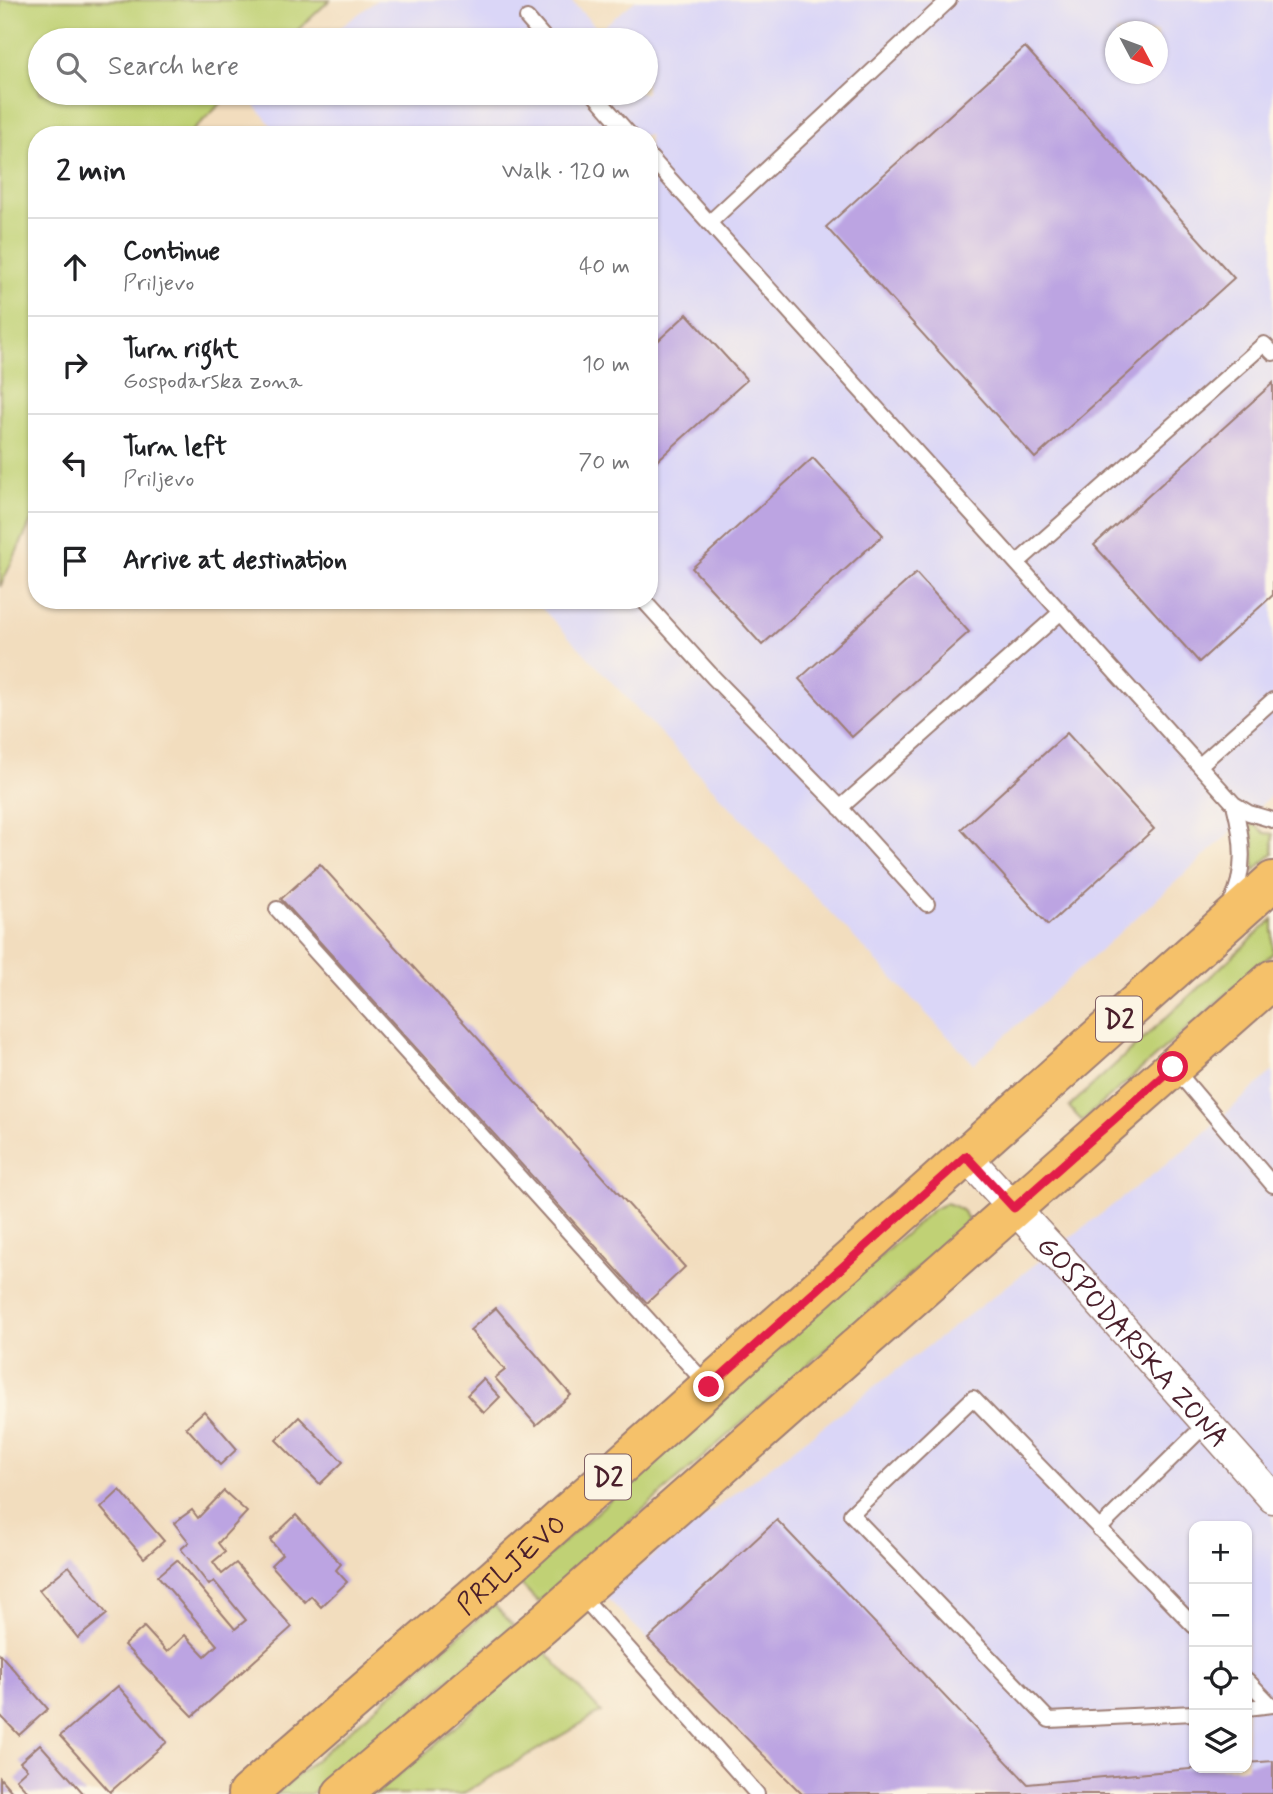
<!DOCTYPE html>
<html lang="en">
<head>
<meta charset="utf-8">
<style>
	body { margin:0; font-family:Mynerve,sans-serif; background:#f2f2f2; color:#202124 }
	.controls { position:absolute; right:21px; bottom:21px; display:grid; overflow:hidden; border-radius:14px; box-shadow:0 2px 5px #0004 }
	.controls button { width:63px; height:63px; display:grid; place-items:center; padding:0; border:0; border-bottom:2px solid #e0e0e0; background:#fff; color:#202124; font:35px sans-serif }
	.compass { position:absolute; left:1105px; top:21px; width:63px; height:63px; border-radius:50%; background:#fff; box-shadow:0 2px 5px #0004; rotate:131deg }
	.stop { position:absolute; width:21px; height:21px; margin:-16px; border:5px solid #e11d48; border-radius:50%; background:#fff }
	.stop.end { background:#e11d48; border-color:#fff; box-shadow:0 2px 7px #0008 }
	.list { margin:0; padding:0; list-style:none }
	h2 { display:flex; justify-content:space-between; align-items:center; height:91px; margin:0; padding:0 28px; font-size:30px }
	h2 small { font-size:23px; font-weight:400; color:#757577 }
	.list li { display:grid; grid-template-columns:46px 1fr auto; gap:21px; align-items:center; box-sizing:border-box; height:98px; padding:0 28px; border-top:2px solid #e0e0e0 }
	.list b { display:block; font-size:26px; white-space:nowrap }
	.list p { margin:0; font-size:23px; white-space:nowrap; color:#757577 }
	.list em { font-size:23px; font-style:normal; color:#757577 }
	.icon { flex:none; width:38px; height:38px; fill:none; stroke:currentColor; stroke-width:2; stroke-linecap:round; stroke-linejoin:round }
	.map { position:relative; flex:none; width:1273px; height:1794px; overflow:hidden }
	.search { position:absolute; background:#fff; box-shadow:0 2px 5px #0004; left:28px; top:28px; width:630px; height:77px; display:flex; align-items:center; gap:18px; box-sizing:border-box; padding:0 24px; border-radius:38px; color:#757577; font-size:26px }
	.panel { position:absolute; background:#fff; box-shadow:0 2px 5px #0004; left:28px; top:126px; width:630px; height:483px; border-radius:28px }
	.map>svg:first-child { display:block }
	.built { fill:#dad6f7; fill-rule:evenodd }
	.green { fill:#c0d174; stroke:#857850; stroke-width:2 }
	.building { fill:#bca4e2 }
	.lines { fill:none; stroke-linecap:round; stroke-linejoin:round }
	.lane-casing { stroke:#9e7e74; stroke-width:18 }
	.street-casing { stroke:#9e7e74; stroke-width:33 }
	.primary-casing { stroke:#9e7e74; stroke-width:42 }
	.lane { stroke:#fff; stroke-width:14 }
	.street { stroke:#fff; stroke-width:30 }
	.primary { stroke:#f5c16b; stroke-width:38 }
	.route { stroke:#e11d48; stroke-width:9 }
	.labels { text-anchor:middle; stroke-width:5; stroke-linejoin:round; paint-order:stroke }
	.shield { fill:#fcf5e5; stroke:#7f5f63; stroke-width:2 }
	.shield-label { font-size:26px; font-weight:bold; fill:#4a1f2b }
	.street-label { font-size:28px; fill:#4a1f2b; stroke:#fcf5e5 }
</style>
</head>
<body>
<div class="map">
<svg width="1273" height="1794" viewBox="0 0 1273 1794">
	<rect width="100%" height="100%" fill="#fcf5e5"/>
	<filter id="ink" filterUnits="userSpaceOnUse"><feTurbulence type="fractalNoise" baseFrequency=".0143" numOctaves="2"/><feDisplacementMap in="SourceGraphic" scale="14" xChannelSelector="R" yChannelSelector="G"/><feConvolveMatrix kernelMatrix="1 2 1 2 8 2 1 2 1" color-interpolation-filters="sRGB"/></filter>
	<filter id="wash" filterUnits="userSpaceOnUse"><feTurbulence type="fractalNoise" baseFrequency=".00686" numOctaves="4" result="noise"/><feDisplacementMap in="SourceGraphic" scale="28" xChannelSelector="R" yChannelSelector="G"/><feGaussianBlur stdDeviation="1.57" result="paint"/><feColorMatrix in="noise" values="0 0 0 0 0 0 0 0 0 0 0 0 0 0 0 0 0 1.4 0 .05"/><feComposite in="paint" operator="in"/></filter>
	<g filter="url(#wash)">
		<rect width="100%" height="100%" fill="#f2ddbe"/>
		<path class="built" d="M377,0H570L599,30L636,0H1273V794L974,1064L534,600H649V135H279L249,98L256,93H646V40H324ZM1116,32H1158V74H1116Z
			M1273,1071V1794H802L603,1594L1185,1150ZM1194,1526H1247V1768H1194Z"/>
		<path class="green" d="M0,0H330L287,40H40V93H232L188,135H37V509L0,587Z
			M1250,821L1265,833L1273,834V853L1254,871V843Z
			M1273,919V953L1082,1121L1069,1107Z
			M946,1203C956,1206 963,1209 968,1219L961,1230L538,1602L519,1582L932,1210Z
			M494,1605L513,1625L383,1736L311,1794H276Z
			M543,1649L601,1712L462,1794H375L422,1756Z"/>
		<g id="blocks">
			<path class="building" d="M1025,47L1234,278L1035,458L826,227Z
				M687,314L747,380L649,468V349Z
				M1273,383V595L1199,662L1094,545Z
				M813,458L883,535L762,645L692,568Z
				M916,573L969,632L852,737L799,679Z
				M1067,733L1154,829L1048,925L961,829Z
				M320,864L685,1267L647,1303L281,899Z
				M496,1308L571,1395L536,1425L495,1378L505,1370L470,1330Z
				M483,1379L500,1397L484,1413L467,1395Z
				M204,1411L237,1449L220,1465L186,1427Z
				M299,1417L343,1462L320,1484L276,1440Z
				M120,1490L164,1541L144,1558L101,1508Z
				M224,1491L247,1512L218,1543L225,1552L213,1562L222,1574L236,1563L292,1627L193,1716L124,1645L144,1627L167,1652L185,1635L205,1656L217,1645L158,1576L177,1560L235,1629L246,1620L214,1581L209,1585L181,1549L189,1542L174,1523L192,1510L198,1518Z
				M296,1515L341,1564L336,1570L347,1582L321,1607L311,1596L305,1602L271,1565L282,1554L270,1540Z
				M777,1520L1028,1784L1201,1768H1247V1763L1273,1761V1794H802L648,1639Z
				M69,1566L107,1614L78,1638L39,1590Z
				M0,1654L48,1709L19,1735L0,1715Z
				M118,1686L167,1742L110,1792L60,1736Z
				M40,1744L84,1794H30L16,1779L27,1769L20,1762Z
				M0,1778L14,1794H0Z"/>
		</g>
	</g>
	<g filter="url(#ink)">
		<use href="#blocks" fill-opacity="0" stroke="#9e7e74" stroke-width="2"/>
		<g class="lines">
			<defs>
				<path id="lane" d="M527,18L546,40
					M593,93L630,135
					M649,156L1234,804L1249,813L1273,820
					M709,223L949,0
					M1017,563L1264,344L1273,353
					M643,600L713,677L837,804L927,904
					M1200,765L1273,700
					M840,808L1061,612
					M1230,905C1247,872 1243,839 1234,804
					M277,909L708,1386
					M1174,1068L1273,1185
					M1099,1529L1207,1423
					M580,1594L757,1794
					M1194,1626L973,1398L851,1514L1049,1720L1194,1713
					M1247,1680L1271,1705
					M1247,1708L1273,1705"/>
				<g id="street">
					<path id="s1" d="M966,1156L1062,1260L1273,1498"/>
				</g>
				<g id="primary">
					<path id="s2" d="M247,1794L496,1577L1273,881"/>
					<path d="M342,1794L541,1626L1273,979"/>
				</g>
			</defs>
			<use href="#lane" class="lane-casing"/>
			<use href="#street" class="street-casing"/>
			<use href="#primary" class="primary-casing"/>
			<use href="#lane" class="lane"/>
			<use href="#street" class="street"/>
			<use href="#primary" class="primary"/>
		</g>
	</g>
	<g class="lines" filter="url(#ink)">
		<path class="route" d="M709,1387L966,1156L1014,1208L1173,1067"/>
	</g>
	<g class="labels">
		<g class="shield">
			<rect x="1096" y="996.5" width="46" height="45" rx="5"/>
			<rect x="585" y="1454.5" width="46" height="45" rx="5"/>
		</g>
		<g class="shield-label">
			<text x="1119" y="1028">D2</text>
			<text x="608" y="1486">D2</text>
		</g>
		<g class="street-label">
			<text dy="10" stroke="none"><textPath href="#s1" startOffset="250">GOSPODARSKA ZONA</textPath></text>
			<text dy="10" stroke="none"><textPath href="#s2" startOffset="350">PRILJEVO</textPath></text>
		</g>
	</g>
</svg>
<div class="controls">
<button>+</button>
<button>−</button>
<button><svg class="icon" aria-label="locate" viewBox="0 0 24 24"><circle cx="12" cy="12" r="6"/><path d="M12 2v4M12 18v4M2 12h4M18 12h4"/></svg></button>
<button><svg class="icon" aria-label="layers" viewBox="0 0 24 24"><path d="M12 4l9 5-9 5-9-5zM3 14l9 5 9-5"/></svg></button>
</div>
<svg class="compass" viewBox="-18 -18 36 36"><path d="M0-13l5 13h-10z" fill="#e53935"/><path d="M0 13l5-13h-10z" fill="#757577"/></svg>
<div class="stop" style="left:1173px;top:1067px"></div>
<div class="stop end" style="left:709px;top:1387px"></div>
<div class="search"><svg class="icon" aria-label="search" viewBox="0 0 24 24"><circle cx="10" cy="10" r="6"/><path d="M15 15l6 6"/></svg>Search here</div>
<section class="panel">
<h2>2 min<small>Walk · 120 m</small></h2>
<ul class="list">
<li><svg class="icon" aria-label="ahead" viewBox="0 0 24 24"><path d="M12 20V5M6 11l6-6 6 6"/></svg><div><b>Continue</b><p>Priljevo</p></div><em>40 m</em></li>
<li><svg class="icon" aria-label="right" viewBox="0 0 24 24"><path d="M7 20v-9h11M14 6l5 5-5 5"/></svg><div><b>Turn right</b><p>Gospodarska zona</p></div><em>10 m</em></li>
<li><svg class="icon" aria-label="left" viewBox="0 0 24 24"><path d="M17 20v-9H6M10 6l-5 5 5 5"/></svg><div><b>Turn left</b><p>Priljevo</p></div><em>70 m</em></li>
<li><svg class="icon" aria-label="arrive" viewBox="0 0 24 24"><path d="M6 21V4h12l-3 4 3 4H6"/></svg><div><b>Arrive at destination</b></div></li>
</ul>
</section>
</div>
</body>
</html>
